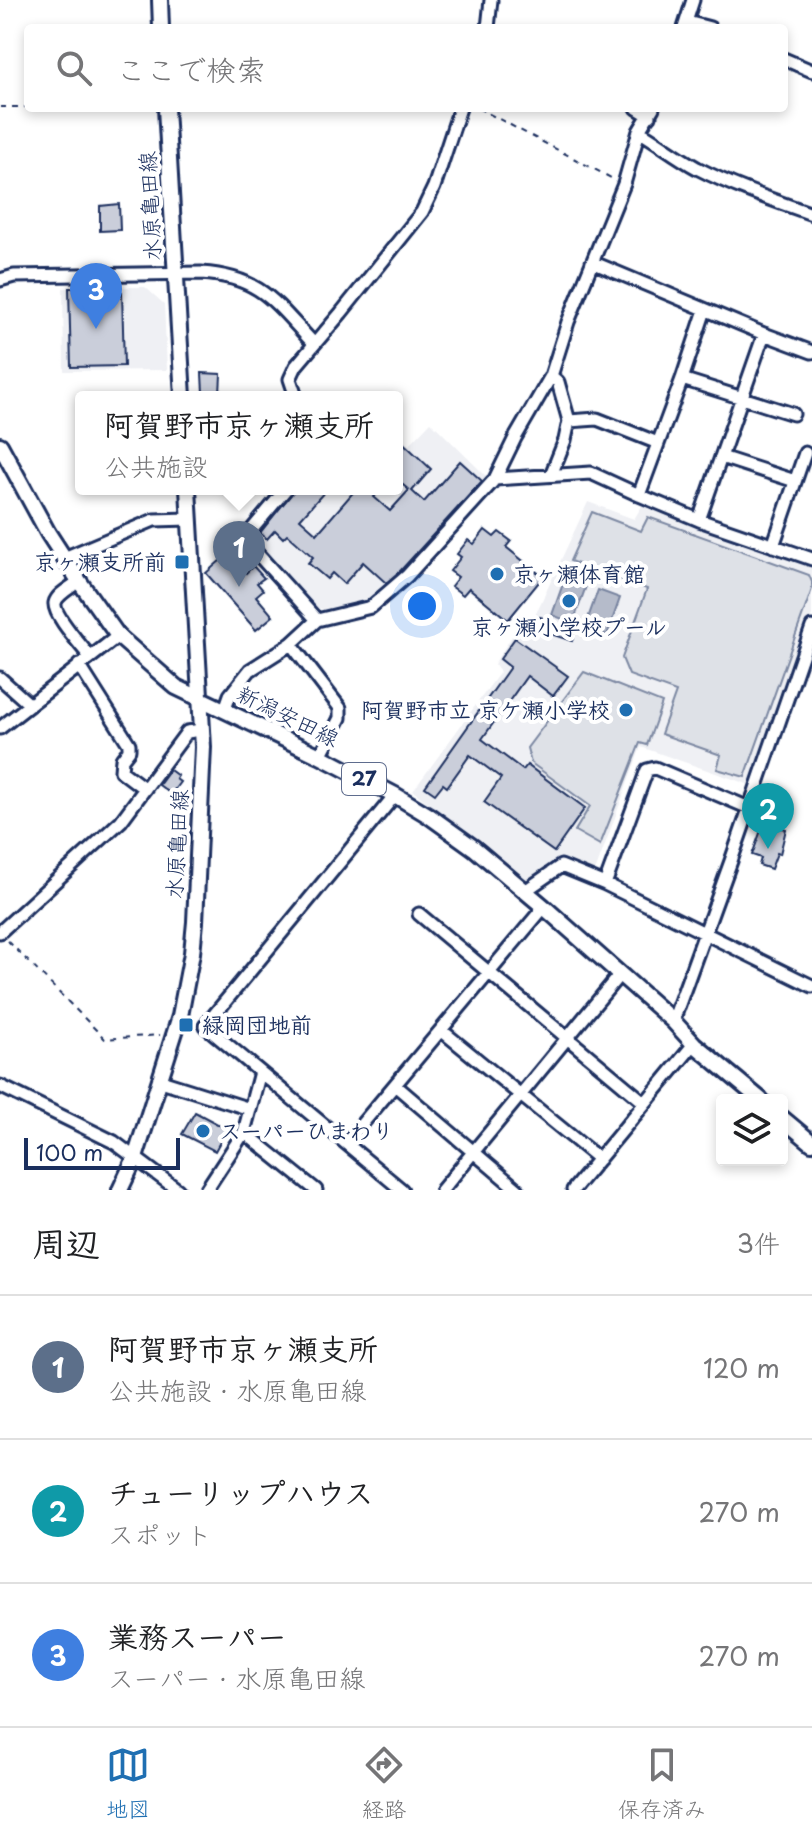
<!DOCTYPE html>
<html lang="ja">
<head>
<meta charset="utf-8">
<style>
	body { margin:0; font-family:"Playpen Sans","Klee One",sans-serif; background:#f2f2f2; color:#202124 }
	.controls { position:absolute; right:24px; bottom:24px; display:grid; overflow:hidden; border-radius:8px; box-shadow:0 4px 12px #0003 }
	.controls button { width:72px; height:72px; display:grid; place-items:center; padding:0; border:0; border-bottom:2px solid #e0e0e0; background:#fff; color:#202124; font:40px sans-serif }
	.scale { position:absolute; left:24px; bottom:20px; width:156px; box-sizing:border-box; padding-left:8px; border:4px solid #1b2f5e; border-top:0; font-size:22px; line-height:28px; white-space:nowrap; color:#1b2f5e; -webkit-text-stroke:6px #fff; paint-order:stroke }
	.you { position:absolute; left:422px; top:606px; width:28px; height:28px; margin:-20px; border:6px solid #fff; border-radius:50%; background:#1a73e8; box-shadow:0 0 0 12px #1a73e833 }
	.badge { display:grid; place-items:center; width:52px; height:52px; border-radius:50%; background:#1f6fb2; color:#fff; font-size:26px; font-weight:700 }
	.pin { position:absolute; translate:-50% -66px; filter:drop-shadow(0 2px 4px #0008) }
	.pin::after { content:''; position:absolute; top:42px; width:28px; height:24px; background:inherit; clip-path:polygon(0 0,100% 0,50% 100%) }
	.popup { position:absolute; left:75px; top:391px; width:328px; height:104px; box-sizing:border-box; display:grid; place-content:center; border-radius:8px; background:#fff; filter:drop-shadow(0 2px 6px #0005); font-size:26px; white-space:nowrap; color:#757577 }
	.popup b { font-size:30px; color:#202124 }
	.popup::after { content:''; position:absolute; left:50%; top:100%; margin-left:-16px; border:16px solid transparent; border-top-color:#fff }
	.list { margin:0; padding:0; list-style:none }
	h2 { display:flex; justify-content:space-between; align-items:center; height:104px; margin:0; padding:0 32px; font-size:34px }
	h2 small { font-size:26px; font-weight:400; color:#757577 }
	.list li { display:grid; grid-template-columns:52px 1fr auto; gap:24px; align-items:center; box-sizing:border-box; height:144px; padding:0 32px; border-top:2px solid #e0e0e0 }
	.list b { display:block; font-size:30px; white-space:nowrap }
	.list p { margin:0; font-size:26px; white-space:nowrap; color:#757577 }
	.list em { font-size:26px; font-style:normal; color:#757577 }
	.icon { flex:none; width:44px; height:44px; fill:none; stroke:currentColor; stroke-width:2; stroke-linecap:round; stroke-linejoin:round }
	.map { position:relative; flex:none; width:812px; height:1190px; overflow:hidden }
	.search { position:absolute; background:#fff; box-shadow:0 4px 12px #0003; left:24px; right:24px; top:24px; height:88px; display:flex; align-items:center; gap:20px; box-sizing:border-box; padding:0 28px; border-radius:8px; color:#757577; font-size:30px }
	.sheet { height:536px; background:#fff }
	nav { display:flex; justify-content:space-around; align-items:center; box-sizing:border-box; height:112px; border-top:2px solid #e0e0e0; background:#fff; font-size:22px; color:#757577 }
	nav a { display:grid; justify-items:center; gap:4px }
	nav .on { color:#1f6fb2 }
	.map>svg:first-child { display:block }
	.built { fill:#eff0f4 }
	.green { fill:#dee1e7; stroke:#7c88a2; stroke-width:2 }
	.water { fill:#b5bbca; stroke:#77839f; stroke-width:2 }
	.building { fill:#caceda; stroke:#1b2f5e; stroke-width:2 }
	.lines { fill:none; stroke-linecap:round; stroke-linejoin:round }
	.minor-casing { stroke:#1b2f5e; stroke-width:17 }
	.major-casing { stroke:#1b2f5e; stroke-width:20 }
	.path { stroke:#1b2f5e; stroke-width:2; stroke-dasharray:6 6; stroke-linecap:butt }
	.minor { stroke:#fff; stroke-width:11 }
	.major { stroke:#fff; stroke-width:14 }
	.poi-dot { fill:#1f6fb2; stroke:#fff; stroke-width:3 }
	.labels { text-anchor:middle; stroke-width:8; stroke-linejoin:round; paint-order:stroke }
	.shield { fill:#fff; stroke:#5f6d8e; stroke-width:2 }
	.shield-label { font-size:20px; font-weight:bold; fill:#1b2f5e }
	.street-label { font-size:22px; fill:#1b2f5e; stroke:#fff }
	.poi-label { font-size:22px; font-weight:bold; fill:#1b2f5e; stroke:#fff; text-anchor:start }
</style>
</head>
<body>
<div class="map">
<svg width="812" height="1190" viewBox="0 0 812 1190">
	<rect width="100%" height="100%" fill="#fff"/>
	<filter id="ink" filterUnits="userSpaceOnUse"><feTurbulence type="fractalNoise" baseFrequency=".0125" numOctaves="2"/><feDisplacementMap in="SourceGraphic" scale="16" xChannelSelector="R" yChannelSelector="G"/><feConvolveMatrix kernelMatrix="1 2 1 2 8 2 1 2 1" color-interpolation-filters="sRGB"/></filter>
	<g filter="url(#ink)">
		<path class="built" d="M145,287L164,304L167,370L64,371L63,288Z
			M431,422L489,479L397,582L365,607L337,613L318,608L257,546L256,532L292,489H397V438L409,445Z
			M588,502L634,519L642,506L812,567V615L753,786L641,747L593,877L563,860L530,883L413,791L500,672L494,664L520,624L530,626Z"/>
		<path class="green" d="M592,512L641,531L648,517L809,575L812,582V589L745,777L717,769L721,755L661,734L676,692L629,675L622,658L647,589L570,561Z
			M584,672L662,703L647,745L640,743L600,845L575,831L590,806L531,763L527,748Z"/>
		<path class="water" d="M565,578L586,586L573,623L552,615Z
			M598,590L620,598L607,635L585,627Z"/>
		<path class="building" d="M119,204L120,230L100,231V206Z
			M69,288H90V293L122,292L124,366L71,367Z
			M202,373L221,374L220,394L203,393Z
			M397,437L431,469L412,491L424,502L460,461L482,481L401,570L386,583L363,562L344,584L332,573L327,579L308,563L313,557L287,534L283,538L275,530L267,539L260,533L295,489H327L300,519L317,534L356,489H381L374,497L390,511L409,490L397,480Z
			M485,530L494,537L499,532L511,541L506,547L543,577L508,620L469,588L463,595L451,586L458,577L450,571L461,557L457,554L468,540L474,544Z
			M229,553L246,573L253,566L264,578L257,583L263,590L256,596L273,616L256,630L206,573Z
			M540,617L549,620L548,623L575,632L572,641L536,629Z
			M515,638L568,676L553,696L527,676L482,739L523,770L527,765L585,808L554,852L484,802L501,778L470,755L447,787L443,784L435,794L425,787L510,667L500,659Z
			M170,770L178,776L176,779L180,782L171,794L159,785Z
			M770,824L786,829L780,854L777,853L771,869L759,865L761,858L752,855L763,825L769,827Z
			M195,1112L227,1129L215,1151L182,1134Z"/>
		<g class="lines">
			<defs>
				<path id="minor" d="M687,22L710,28
					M488,28L491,0
					M684,28L693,0
					M784,59L812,71
					M637,108L650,116
					M639,131C659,143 677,157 697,168C734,187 773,200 812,214
					M592,262L764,334L812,352
					M0,280L14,276L201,273C262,277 275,303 314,344
					M682,379L793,414
					M296,397L290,379L296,366L341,313L422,212L434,187L460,108
					M569,421L597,419L658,443
					M721,457L795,481
					M551,475L565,440L569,421L558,382L551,376
					M495,479L591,473L639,495L699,520L812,559
					M286,489L244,539L317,620
					M639,495L682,379L705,310
					M699,520L764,334
					M773,546L805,453
					M64,558L154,520L190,519
					M79,581C72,587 57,594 55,603C53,615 82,646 90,657
					M291,644L340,708V718L320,756
					M79,665L129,744V750L122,759L121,771L145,789
					M0,678L29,704
					M225,709L230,695L250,670L291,644L317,620L371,607L407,576L495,479L515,438L551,376L568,322L624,184L639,131L653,108
					M0,728L118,636
					M395,795L205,1026L402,1190
					M605,884L647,770L655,768L749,808
					M525,891L561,866L605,884L812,986
					M419,914L645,1103
					M0,932L121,821L187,732L202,730
					M673,1021L731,861L812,627
					M441,1030L599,1159
					M161,1081L250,1109
					M395,1085L518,1190
					M0,1086L114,1142L178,1190
					M244,1132L316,1190
					M346,1143L544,907
					M206,1190L244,1132L260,1072
					M442,1190L620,974
					M573,1190L694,1044"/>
				<path id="major" d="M160,0L161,28
					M166,108L183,397
					M0,445L48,533L79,581L118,636L176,687L320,756L395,795L428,815L474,848L544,907L673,1021L694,1044L761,1100
					M782,1118L812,1143
					M120,1190L135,1158L180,1016L192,953L195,922L203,747L188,489"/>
			</defs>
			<use href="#minor" class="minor-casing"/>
			<use href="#major" class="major-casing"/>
			<path class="path" d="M0,107H28
				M478,108L615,180
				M8,941L105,1039L160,1035"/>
			<use href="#minor" class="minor"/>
			<use href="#major" class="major"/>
		</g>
	</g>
	<g class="poi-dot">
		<rect x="174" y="554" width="16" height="16" rx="4"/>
		<circle cx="497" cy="574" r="8"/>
		<circle cx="569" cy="601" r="8"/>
		<circle cx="626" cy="710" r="8"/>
		<rect x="178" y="1017" width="16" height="16" rx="4"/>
		<circle cx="203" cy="1131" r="8"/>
	</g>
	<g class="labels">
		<rect class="shield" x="342" y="763" width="44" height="32" rx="6"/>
		<g class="shield-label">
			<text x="364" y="786">27</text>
		</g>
		<g class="street-label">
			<text transform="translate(150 206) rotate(-93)" y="8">水原亀田線</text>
			<text transform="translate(288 716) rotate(26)" y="8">新潟安田線</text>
			<text transform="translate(177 844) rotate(-87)" y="8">水原亀田線</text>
		</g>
		<g class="poi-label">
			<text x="166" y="570" text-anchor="end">京ヶ瀬支所前</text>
			<text x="513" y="582">京ヶ瀬体育館</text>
			<text x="569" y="635" text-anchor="middle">京ヶ瀬小学校プール</text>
			<text x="610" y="718" text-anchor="end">阿賀野市立 京ケ瀬小学校</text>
			<text x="202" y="1033">緑岡団地前</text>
			<text x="219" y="1139">スーパーひまわり</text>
		</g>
	</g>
</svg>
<div class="controls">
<button><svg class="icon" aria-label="layers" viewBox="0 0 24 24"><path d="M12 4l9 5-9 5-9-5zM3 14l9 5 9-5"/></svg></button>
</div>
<div class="scale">100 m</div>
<div class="you"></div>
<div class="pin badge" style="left:239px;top:587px;background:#5c6f8a">1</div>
<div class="popup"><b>阿賀野市京ヶ瀬支所</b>公共施設</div>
<div class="pin badge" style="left:768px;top:849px;background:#0f9aa8">2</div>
<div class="pin badge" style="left:96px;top:329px;background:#3f7fe0">3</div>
<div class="search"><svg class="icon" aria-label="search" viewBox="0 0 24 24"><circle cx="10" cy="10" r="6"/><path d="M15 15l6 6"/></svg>ここで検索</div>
</div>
<section class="sheet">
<h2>周辺<small>3件</small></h2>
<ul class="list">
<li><span class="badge" style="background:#5c6f8a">1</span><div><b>阿賀野市京ヶ瀬支所</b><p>公共施設 · 水原亀田線</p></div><em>120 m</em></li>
<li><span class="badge" style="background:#0f9aa8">2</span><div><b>チューリップハウス</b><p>スポット</p></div><em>270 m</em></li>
<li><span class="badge" style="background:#3f7fe0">3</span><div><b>業務スーパー</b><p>スーパー · 水原亀田線</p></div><em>270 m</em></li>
</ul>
</section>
<nav>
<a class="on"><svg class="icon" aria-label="map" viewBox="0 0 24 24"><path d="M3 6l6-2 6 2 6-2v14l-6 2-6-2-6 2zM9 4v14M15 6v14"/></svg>地図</a>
<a><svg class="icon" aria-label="directions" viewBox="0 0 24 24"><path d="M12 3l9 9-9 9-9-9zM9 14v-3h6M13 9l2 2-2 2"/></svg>経路</a>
<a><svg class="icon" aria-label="saved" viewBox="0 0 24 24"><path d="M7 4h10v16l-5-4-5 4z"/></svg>保存済み</a>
</nav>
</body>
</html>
